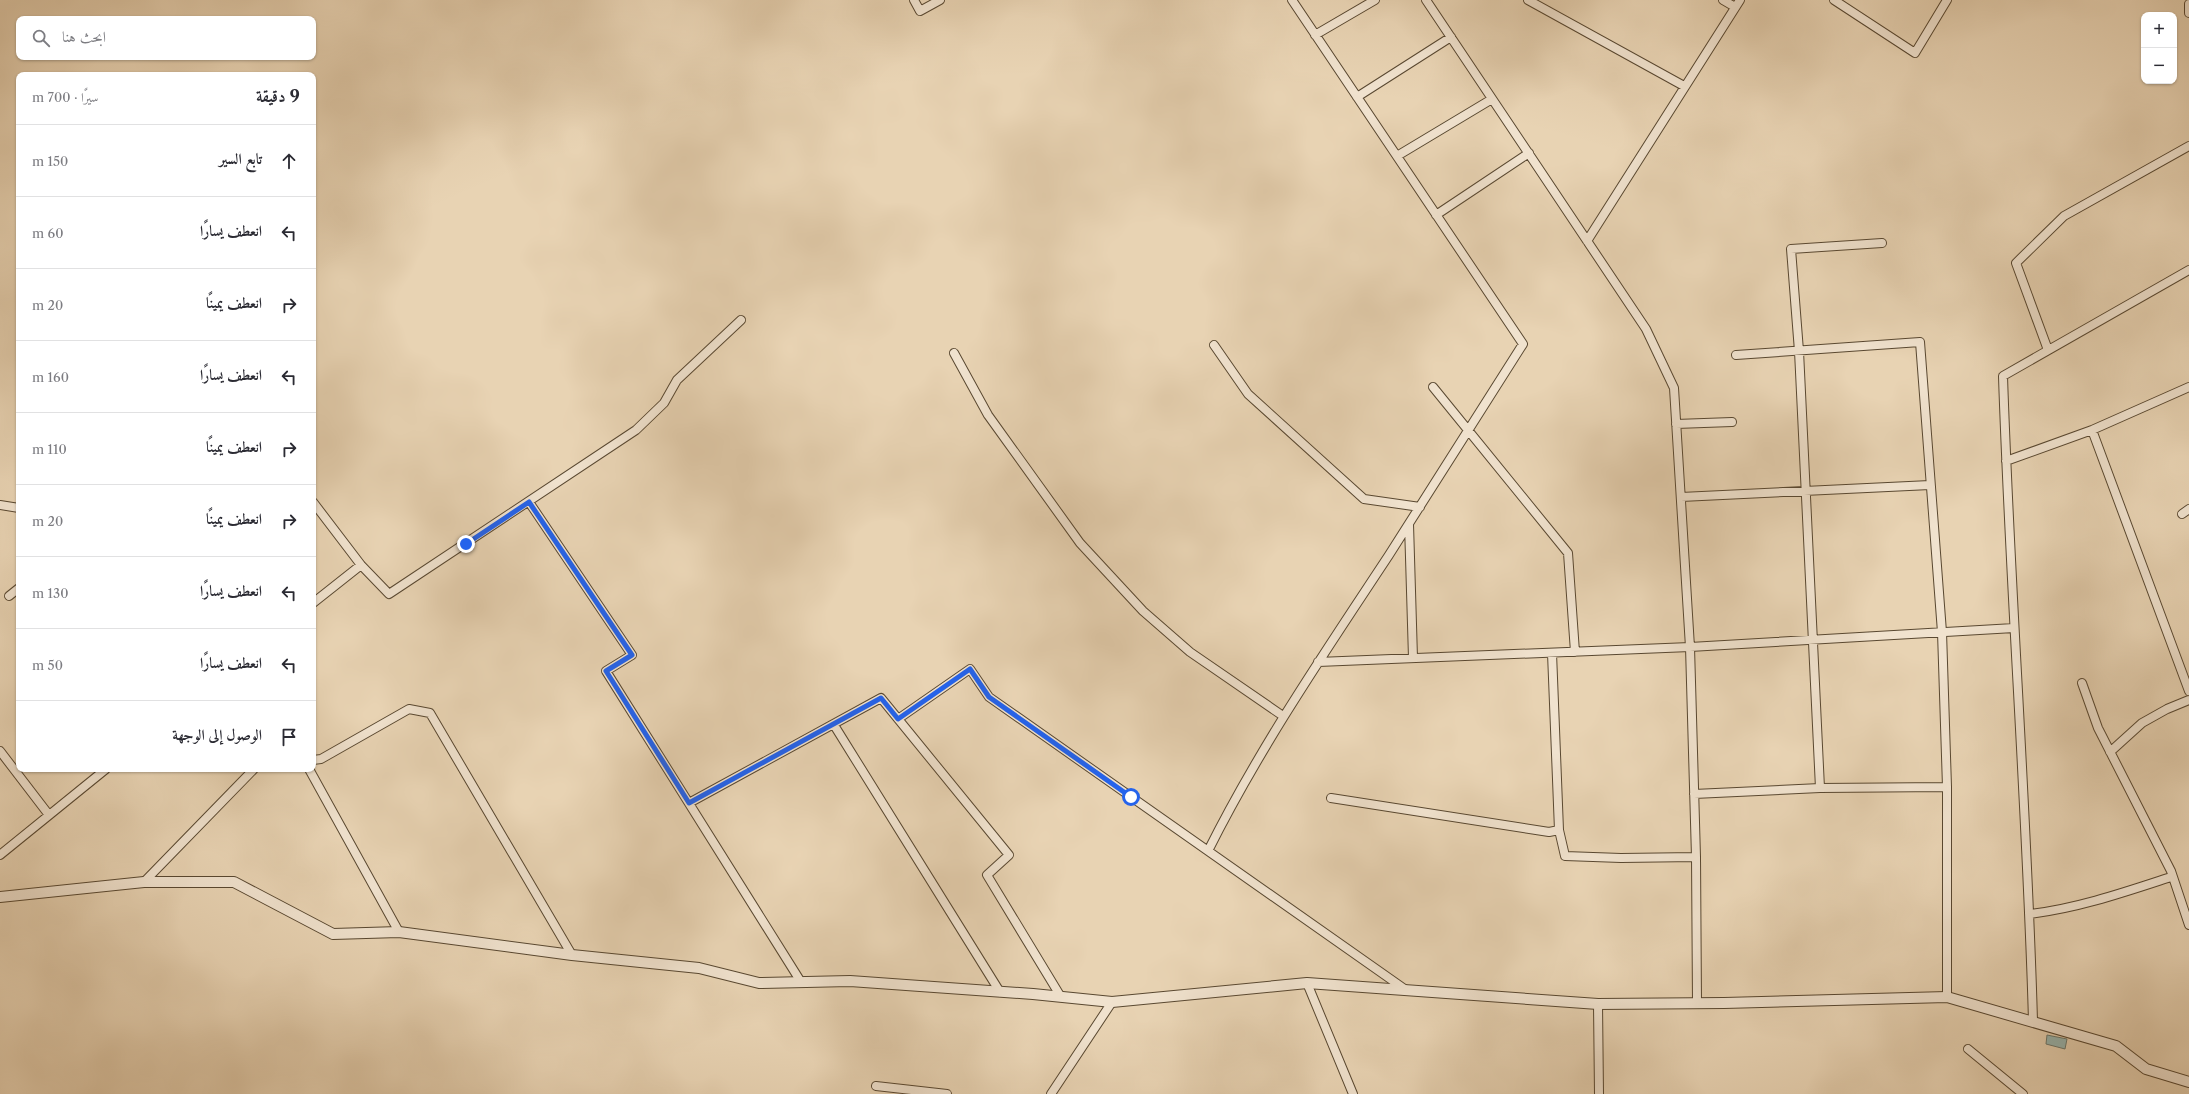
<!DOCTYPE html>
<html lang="ar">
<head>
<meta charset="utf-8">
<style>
	body { margin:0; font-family:"Libre Caslon Text",Amiri,serif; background:#f2f2f3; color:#2b2b33; direction:rtl }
	.controls { position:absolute; right:12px; top:12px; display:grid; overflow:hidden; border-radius:8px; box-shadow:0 1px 3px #0004 }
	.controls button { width:36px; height:36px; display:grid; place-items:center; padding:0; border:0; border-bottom:1px solid #e1e1e2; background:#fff; color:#2b2b33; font:20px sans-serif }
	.stop { position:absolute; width:12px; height:12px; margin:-9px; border:3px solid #2563eb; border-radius:50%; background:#fff }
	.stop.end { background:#2563eb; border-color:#fff; box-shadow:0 1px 4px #0008 }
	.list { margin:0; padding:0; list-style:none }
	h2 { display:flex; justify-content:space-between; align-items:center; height:52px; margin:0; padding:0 16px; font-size:17px }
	h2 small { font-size:13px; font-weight:400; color:#7c7c81 }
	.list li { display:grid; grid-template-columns:26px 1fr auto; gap:12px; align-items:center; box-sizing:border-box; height:72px; padding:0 16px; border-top:1px solid #e1e1e2 }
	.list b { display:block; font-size:15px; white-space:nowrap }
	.list em { font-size:13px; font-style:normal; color:#7c7c81 }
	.icon { flex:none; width:22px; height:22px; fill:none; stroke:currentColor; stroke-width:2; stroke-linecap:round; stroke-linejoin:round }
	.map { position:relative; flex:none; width:2189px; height:1094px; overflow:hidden; direction:ltr }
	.search { position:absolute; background:#fff; box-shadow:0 1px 3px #0004; left:16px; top:16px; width:300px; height:44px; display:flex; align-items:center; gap:10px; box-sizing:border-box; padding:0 14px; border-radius:8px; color:#7c7c81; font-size:15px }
	.panel { position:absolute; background:#fff; box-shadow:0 1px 3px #0004; left:16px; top:72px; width:300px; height:700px; border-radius:8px; direction:rtl }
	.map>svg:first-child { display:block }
	.water { fill:#98b7b2; stroke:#6c786d }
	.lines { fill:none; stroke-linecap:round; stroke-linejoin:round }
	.minor-casing { stroke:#594831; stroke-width:10 }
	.tertiary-casing { stroke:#594831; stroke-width:12 }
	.minor { stroke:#f0e2ce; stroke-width:8 }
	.tertiary { stroke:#f0e2ce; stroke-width:10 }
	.route { stroke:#2563eb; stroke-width:5 }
</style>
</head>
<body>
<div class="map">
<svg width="2189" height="1094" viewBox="0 0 2189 1094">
	<rect width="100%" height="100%" fill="#e8d3b3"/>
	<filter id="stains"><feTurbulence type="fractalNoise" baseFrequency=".005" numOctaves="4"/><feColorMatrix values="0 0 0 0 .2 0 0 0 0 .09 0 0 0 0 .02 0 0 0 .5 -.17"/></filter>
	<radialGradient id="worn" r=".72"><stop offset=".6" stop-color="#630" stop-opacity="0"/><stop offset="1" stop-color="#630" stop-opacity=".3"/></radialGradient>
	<path class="water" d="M2047,1035L2067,1039L2065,1049L2046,1044Z"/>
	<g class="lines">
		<defs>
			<path id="minor" d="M914,0L920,11L940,0
				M1426,0L1646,329L1674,388L1690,647L1696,857L1697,1003
				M1528,0L1684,86
				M1723,0L1735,7
				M1834,0L1915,53L1947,0
				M2189,4V13
				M1315,35L1375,0
				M1357,97L1451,37
				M1397,156L1492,99
				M1436,215L1529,153
				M1587,241L1740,0
				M1214,345L1248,394L1364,499L1420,507
				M2048,350L2016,263L2064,216L2189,146
				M954,353L988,415L1080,543L1143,611L1190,652L1283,716
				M1736,355L1920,342L1942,632L1947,787V997
				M1433,387L1568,553L1575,652
				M1676,424L1732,422
				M2092,430L2189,691
				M2006,461L2092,430L2189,387
				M1681,497L1930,485
				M313,502L361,565L389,594L636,430L664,403L677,380L741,320
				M529,502L632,655L606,671L801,982
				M0,505L19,508
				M2182,514L2189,509
				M1409,524L1413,658
				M9,596L19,588
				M313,603L361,565
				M1552,653L1559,830L1565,856L1621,858L1696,857
				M1318,662L1690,647L2014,628
				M2082,683L2098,728L2171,871L2189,925
				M898,719L970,669L989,697L1406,990
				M834,725L1000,992
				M0,751L49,815
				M2110,752L2142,723L2167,709L2189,700
				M313,760L321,759L409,709L430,713L572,955
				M309,769L399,932
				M1820,788L1799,351L1791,249L1882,243
				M1694,794L1820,788L1947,787
				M1331,798L1549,832L1559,830
				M689,803L881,698L1009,855L987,875L1061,997
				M1208,851C1260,747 1325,652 1389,555C1434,485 1478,414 1523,344L1292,0
				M0,855L106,769
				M144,882L254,769
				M2030,914C2079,908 2125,892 2171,877
				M1307,983L1353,1094
				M1598,1004L1599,1094
				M2033,1021C2027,806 2010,591 2003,376L2189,270
				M1968,1049L2023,1094
				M876,1086L947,1094
				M1051,1094L1112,1002"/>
			<path id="tertiary" d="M0,897L144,882H234L333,934L399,932L572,955L699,968L759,983L850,981L1033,994L1112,1002L1307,983L1598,1004L1724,1003L1947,997L2116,1046L2146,1069L2189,1082"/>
		</defs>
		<use href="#minor" class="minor-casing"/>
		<use href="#tertiary" class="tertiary-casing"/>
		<use href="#minor" class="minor"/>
		<use href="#tertiary" class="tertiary"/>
	</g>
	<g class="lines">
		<path class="route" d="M466,544L529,502L632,655L606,671L689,803L881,698L898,719L970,669L989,697L1131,797"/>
	</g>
	<rect width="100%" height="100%" filter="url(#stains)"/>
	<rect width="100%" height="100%" fill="url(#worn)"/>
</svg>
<div class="controls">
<button>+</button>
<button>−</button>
</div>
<div class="stop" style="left:1131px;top:797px"></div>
<div class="stop end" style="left:466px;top:544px"></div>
<div class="search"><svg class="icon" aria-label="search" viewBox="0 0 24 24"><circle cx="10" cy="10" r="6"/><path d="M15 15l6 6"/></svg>ابحث هنا</div>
<section class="panel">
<h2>9 دقيقة<small>سيرًا · 700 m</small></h2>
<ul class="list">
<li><svg class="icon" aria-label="ahead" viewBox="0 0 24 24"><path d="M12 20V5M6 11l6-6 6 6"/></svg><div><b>تابع السير</b></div><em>150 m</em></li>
<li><svg class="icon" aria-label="left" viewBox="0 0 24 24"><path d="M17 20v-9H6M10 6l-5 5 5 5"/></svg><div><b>انعطف يسارًا</b></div><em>60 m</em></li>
<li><svg class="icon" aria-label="right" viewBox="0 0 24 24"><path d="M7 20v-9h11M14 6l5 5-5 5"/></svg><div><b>انعطف يمينًا</b></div><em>20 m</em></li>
<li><svg class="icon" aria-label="left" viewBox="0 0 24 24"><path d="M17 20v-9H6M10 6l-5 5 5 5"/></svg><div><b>انعطف يسارًا</b></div><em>160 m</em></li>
<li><svg class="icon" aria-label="right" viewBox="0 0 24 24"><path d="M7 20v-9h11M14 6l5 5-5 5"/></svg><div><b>انعطف يمينًا</b></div><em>110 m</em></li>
<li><svg class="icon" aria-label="right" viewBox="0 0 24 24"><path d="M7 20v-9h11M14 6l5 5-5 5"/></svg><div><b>انعطف يمينًا</b></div><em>20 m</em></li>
<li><svg class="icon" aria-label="left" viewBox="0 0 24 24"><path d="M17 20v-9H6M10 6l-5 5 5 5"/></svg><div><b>انعطف يسارًا</b></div><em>130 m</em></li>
<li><svg class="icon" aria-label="left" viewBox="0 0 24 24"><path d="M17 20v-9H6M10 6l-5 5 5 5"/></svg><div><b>انعطف يسارًا</b></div><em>50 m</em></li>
<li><svg class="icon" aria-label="arrive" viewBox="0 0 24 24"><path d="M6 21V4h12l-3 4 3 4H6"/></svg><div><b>الوصول إلى الوجهة</b></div></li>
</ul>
</section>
</div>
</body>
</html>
